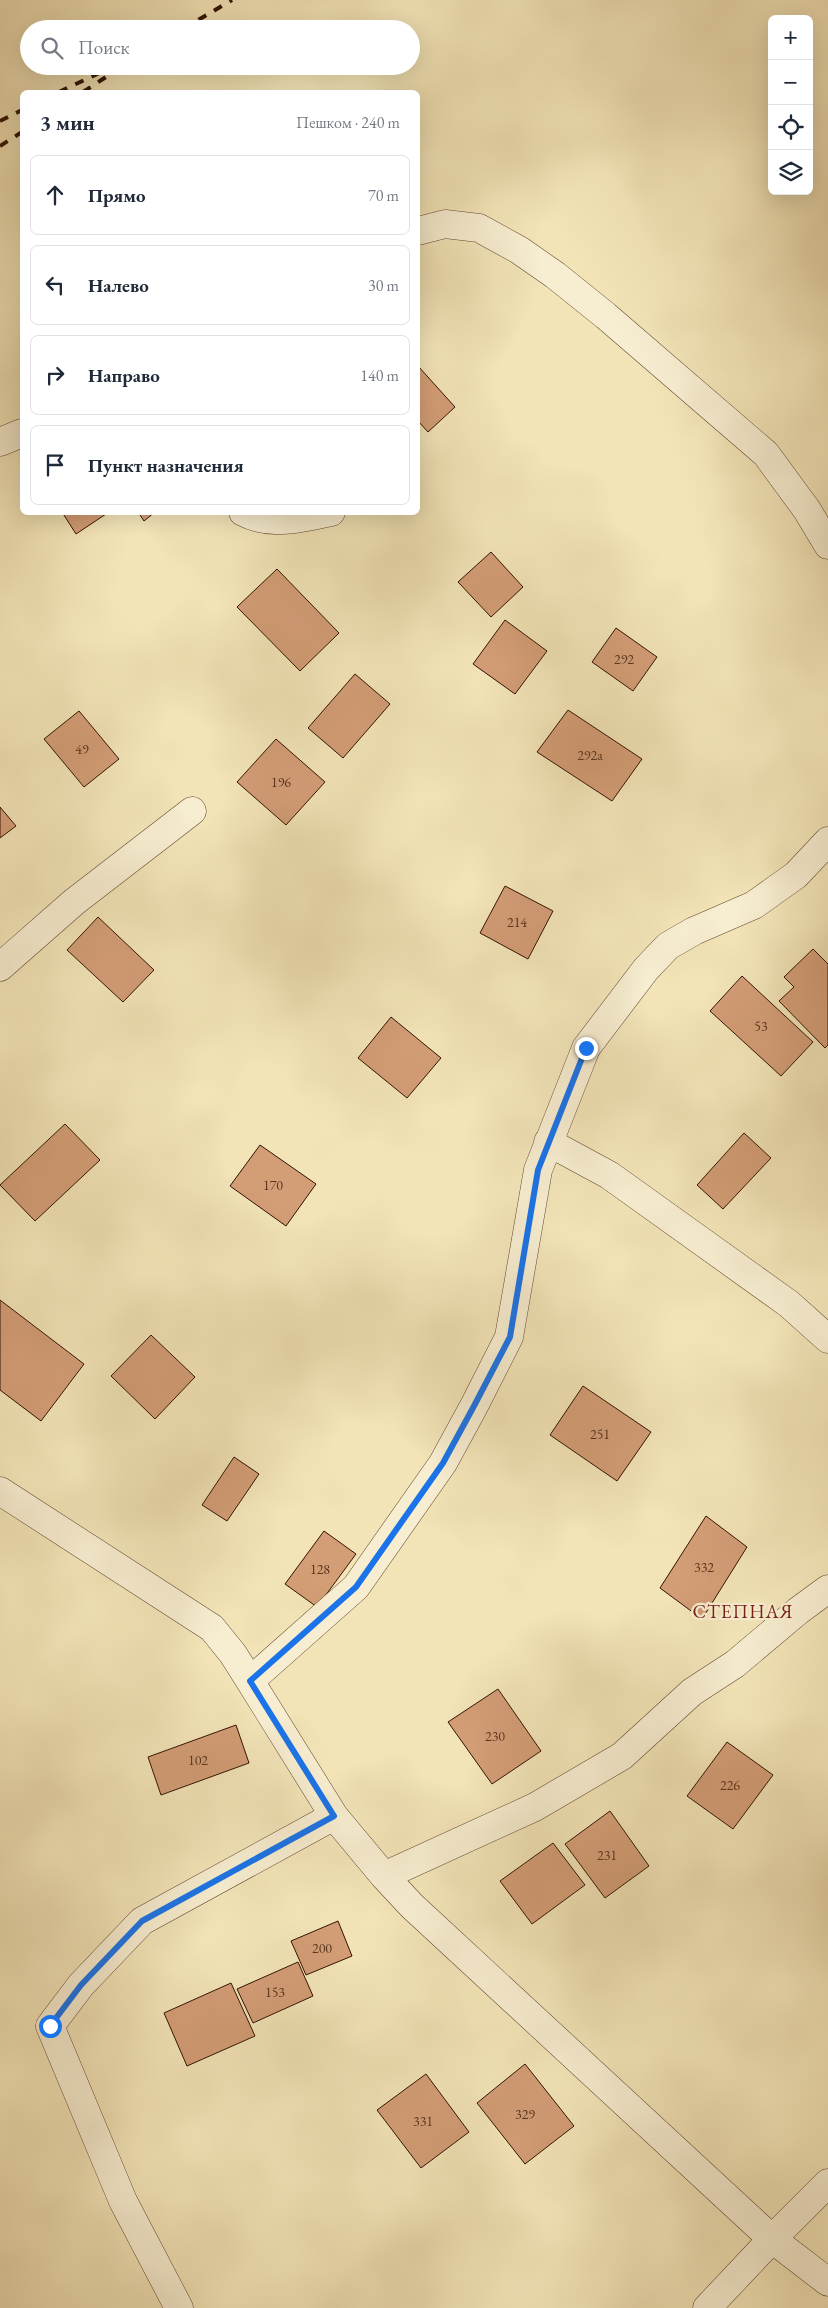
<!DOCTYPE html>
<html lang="ru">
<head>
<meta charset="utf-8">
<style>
	body { margin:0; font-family:"EB Garamond",serif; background:#f2f2f3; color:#1f2937 }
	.controls { position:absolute; right:15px; top:15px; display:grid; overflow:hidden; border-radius:8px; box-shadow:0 5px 20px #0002 }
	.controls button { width:45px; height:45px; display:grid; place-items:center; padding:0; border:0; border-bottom:1px solid #e0e1e3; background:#fff; color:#1f2937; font:25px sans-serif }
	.stop { position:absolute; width:15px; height:15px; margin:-11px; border:4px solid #1a73e8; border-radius:50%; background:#fff }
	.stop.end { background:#1a73e8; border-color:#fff; box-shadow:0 1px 5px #0008 }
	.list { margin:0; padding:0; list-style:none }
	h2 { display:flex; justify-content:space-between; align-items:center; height:65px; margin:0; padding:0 20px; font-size:21px }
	h2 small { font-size:16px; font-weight:400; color:#747a83 }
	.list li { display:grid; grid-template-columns:32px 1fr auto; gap:15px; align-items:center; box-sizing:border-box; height:80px; margin:0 10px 10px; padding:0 10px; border:1px solid #e0e1e3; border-radius:8px }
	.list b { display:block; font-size:19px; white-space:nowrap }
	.list em { font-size:16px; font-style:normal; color:#747a83 }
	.icon { flex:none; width:28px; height:28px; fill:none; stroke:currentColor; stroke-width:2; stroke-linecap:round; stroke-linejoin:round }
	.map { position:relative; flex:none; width:828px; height:2308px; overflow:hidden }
	.search { position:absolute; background:#fff; box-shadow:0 5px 20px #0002; left:20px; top:20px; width:400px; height:55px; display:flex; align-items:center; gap:12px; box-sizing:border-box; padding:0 18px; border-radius:28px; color:#747a83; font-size:19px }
	.panel { position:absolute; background:#fff; box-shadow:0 5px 20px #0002; left:20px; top:90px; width:400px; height:425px; border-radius:8px }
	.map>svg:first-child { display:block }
	.building { fill:#d39d76; stroke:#321202 }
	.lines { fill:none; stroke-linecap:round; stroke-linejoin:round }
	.street-casing { stroke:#62462f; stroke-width:29 }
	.street { stroke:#f7edd0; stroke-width:28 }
	.rail { stroke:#321202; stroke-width:4; stroke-dasharray:9 9; stroke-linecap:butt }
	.route { stroke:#1a73e8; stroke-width:6 }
	.labels { text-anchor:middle; stroke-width:4.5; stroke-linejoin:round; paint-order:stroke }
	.number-label { font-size:14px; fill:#5a351f }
	.quarter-label { font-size:19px; letter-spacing:1px; fill:#7a1f14; stroke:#f7edd0 }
</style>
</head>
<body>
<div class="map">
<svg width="828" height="2308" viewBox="0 0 828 2308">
	<rect width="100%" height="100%" fill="#f2e4b7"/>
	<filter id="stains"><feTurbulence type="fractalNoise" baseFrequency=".004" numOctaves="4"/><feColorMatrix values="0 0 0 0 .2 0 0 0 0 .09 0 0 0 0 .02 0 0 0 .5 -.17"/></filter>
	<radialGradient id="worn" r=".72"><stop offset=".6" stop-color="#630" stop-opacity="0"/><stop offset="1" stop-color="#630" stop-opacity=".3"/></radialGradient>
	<path class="building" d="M418,366L455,407L428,432L418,421Z
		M62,512H105L106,514L76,534Z
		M138,512H155L144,521Z
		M491,552L523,587L491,617L458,582Z
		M277,569L339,633L300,671L237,607Z
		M505,620L547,651L515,694L473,664Z
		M616,628L657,657L633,691L592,662Z
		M355,674L390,704L343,758L308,728Z
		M568,710L642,759L612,801L537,752Z
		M79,711L119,759L84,787L44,739Z
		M276,739L325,782L286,825L237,782Z
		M0,807L16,826L0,838Z
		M505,886L553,911L528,959L480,933Z
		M98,917L154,970L123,1002L67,950Z
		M813,949L828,964V1045L825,1048L779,1001L794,987L784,977Z
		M742,976L813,1042L781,1076L710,1011Z
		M391,1017L441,1058L407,1098L358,1058Z
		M65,1124L100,1160L35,1221L0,1185Z
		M744,1133L771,1158L723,1209L697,1185Z
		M260,1145L316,1184L286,1226L230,1186Z
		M0,1300L84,1364L41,1421L0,1390Z
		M151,1335L195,1377L155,1419L111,1376Z
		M583,1386L651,1432L617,1481L550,1435Z
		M234,1457L259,1474L227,1521L202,1505Z
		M706,1516L747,1547L702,1619L660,1588Z
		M324,1531L356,1554L317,1607L285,1584Z
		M498,1689L541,1751L492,1784L448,1722Z
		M236,1725L249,1763L161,1795L148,1757Z
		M727,1742L773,1775L733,1829L687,1796Z
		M610,1811L649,1866L605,1898L565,1844Z
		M553,1843L585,1885L532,1924L500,1881Z
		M338,1921L352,1956L306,1975L291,1941Z
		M298,1962L313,1996L253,2023L237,1989Z
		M231,1983L255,2036L187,2066L164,2013Z
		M525,2064L574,2126L525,2164L477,2103Z
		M426,2074L469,2132L421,2168L377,2110Z"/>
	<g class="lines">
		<defs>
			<path id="street" d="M418,231L445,224L479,228L519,250L555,275L606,316L766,454L807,510L828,545
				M0,442L22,433
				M243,512C271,527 302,518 331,512
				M0,967L74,902L192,811
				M548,1142L609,1175L789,1304L828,1339
				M0,1491L212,1628L233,1654L250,1681L334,1816L384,1876L412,1906L772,2239L828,2282
				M250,1681L356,1587L443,1463L474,1406L509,1337L538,1170L586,1048L646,969L668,946L694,931L754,905L796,875L828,841
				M384,1876L535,1807L622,1756L692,1692L735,1664L798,1611L828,1589
				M179,2308L123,2201L50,2026L81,1985L142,1921L334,1816
				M707,2308L772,2239L828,2183"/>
		</defs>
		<use href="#street" class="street-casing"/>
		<use href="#street" class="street"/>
		<path class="rail" d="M183,29L232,0
			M59,92L114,66
			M83,92L123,66
			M0,121L22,110
			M0,146L22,132"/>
	</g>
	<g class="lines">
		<path class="route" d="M50,2026L81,1985L142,1921L334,1816L250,1681L356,1587L443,1463L474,1406L510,1337L538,1170L586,1048"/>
	</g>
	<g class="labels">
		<g class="number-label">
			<text x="624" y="664">292</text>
			<text x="82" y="754">49</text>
			<text x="590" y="760">292а</text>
			<text x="281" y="787">196</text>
			<text x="517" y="927">214</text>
			<text x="761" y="1031">53</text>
			<text x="273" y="1190">170</text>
			<text x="600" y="1439">251</text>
			<text x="704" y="1572">332</text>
			<text x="320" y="1574">128</text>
			<text x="495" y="1741">230</text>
			<text x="198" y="1765">102</text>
			<text x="730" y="1790">226</text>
			<text x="607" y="1860">231</text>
			<text x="322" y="1953">200</text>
			<text x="275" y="1997">153</text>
			<text x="525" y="2119">329</text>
			<text x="423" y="2126">331</text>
		</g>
		<g class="quarter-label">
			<text x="743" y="1618">СТЕПНАЯ</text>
		</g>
	</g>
	<rect width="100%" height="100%" filter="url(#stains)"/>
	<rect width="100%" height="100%" fill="url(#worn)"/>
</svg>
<div class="controls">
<button>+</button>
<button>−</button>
<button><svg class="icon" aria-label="locate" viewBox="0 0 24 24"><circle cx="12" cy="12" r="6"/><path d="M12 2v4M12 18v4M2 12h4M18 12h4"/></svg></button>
<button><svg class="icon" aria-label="layers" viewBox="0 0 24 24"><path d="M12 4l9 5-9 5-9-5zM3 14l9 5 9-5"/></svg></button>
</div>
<div class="stop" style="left:50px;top:2026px"></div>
<div class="stop end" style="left:586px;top:1048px"></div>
<div class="search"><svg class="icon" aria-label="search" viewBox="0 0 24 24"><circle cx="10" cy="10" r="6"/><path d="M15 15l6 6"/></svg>Поиск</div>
<section class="panel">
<h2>3 мин<small>Пешком · 240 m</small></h2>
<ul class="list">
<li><svg class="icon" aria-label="ahead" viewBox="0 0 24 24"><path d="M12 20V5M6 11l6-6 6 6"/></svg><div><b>Прямо</b></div><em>70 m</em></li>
<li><svg class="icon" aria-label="left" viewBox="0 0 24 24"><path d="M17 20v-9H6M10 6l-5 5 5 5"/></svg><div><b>Налево</b></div><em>30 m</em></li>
<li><svg class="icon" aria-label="right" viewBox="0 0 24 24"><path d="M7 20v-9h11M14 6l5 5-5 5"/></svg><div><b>Направо</b></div><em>140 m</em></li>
<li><svg class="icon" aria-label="arrive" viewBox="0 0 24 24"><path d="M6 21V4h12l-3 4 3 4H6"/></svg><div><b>Пункт назначения</b></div></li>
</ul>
</section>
</div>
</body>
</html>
